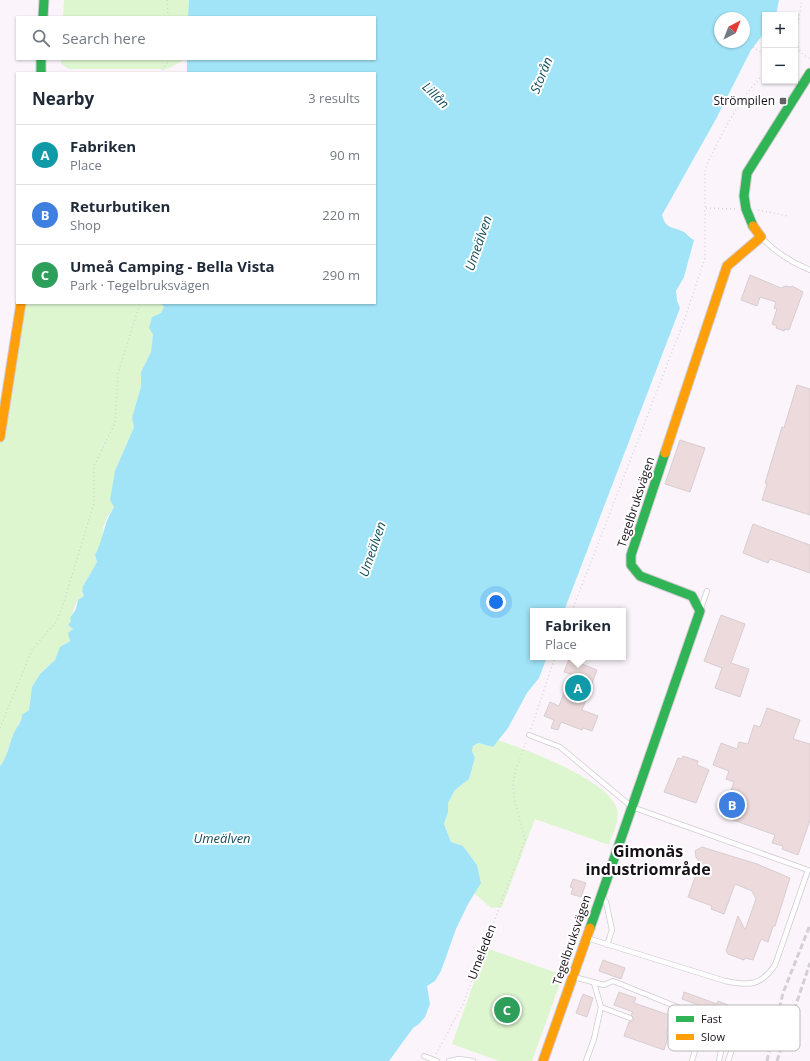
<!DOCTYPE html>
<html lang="en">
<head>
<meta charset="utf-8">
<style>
	body { margin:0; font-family:"Open Sans",sans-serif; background:#f2f2f3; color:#1f2937 }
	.controls { position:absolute; right:12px; top:12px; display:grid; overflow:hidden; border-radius:0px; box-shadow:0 1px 3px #0004 }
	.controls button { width:36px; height:36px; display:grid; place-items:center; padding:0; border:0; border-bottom:1px solid #e0e1e3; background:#fff; color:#1f2937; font:20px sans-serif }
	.compass { position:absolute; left:714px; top:12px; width:36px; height:36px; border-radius:50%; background:#fff; box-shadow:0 1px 3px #0004; rotate:42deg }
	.you { position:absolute; left:496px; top:602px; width:14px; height:14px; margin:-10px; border:3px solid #fff; border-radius:50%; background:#1a73e8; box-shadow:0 0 0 6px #1a73e833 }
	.badge { display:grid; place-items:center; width:26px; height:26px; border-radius:50%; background:#0b8043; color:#fff; font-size:13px; font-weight:700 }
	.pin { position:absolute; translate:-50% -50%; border:2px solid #fff; box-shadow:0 1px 4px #0006 }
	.popup { position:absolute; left:530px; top:608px; width:96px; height:52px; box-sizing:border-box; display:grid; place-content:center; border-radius:0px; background:#fff; filter:drop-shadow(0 1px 3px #0005); font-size:13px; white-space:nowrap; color:#747a83 }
	.popup b { font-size:15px; color:#1f2937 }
	.popup::after { content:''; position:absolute; left:50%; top:100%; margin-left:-8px; border:8px solid transparent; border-top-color:#fff }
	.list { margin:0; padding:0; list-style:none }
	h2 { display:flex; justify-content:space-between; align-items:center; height:52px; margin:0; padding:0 16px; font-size:17px }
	h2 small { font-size:13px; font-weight:400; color:#747a83 }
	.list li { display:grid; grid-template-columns:26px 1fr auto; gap:12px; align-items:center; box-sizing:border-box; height:60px; padding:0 16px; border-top:1px solid #e0e1e3 }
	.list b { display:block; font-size:15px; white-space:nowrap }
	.list p { margin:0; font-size:13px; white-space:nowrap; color:#747a83 }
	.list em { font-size:13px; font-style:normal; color:#747a83 }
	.icon { flex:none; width:22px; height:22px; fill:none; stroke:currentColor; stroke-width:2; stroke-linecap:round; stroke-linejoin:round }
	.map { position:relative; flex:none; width:810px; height:1061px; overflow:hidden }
	.search { position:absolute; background:#fff; box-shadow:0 1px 3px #0004; left:16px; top:16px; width:360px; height:44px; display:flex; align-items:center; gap:10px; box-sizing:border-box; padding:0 14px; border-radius:0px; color:#747a83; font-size:15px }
	.panel { position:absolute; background:#fff; box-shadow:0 1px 3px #0004; left:16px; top:72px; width:360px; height:232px; border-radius:0px }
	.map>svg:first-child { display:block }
	.green { fill:#ddf6cf }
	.water { fill:#a1e4f8; fill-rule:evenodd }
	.building { fill:#eddadc; stroke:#d6ced0 }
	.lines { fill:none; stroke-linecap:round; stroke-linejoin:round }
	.lane-casing { stroke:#d1cbd2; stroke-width:6 }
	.fast-casing { stroke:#d1cbd2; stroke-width:11 }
	.slow-casing { stroke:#d1cbd2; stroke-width:11 }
	.path { stroke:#d7d5d7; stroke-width:1.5; stroke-dasharray:1 3; stroke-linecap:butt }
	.lane { stroke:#fefefe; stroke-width:4.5 }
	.fast { stroke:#30b455; stroke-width:9 }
	.slow { stroke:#ff9f0a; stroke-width:9 }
	.rail { stroke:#d2d0d2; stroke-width:3; stroke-dasharray:6 3; stroke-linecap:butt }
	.poi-dot { fill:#676067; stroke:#fff; stroke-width:1.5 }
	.labels { text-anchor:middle; stroke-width:4; stroke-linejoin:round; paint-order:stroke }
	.poi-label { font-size:12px; fill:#171017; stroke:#fff; text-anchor:end }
	.street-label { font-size:12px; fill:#171017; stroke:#fff }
	.water-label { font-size:13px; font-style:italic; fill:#154f5d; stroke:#fff }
	.district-label { font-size:16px; font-weight:bold; fill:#171017; stroke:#fff }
	.key { fill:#fff; stroke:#b9b7b9; stroke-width:1 }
	.key-label { font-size:11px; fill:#171017 }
</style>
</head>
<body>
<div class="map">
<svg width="810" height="1061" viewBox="0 0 810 1061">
	<rect width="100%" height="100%" fill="#fbf5fb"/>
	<path class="green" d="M64,0H189L188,17H63Z
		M61,59H186L167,69H69L61,64Z
		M21,303H160L164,307L153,334L151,352L141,372V386L132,418L134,427L123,452L114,507L107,517L103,528L102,540L95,555L97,562L83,586L82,594L84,596L78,600C72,610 71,618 72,628C73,632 70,637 70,641L63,645L55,660L40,674L32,687L29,710L22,717L12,737L5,759L0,766V437Z
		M498,740C526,750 608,779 617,809C620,820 612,835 609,845L535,819L502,907L491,908L474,893L481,883L477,865L463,846L451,842L444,824L448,812V803L455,790L469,779L475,758L472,751L473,746L478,743L493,747Z
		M486,948L563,975L532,1061H499L452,1044Z"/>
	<path class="water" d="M189,0H779L776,15H765V32L751,50L716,119L662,215C666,230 673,226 684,232C687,234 690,238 694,240L684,277L676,291L677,301L680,308L564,611H533V657H547L539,678L527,693L508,728L493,747L478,743L473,746L472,751L475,758L469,779L455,790L448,803V812L444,824L451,842L463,846L477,865L481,883L468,904L456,929L441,971L435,981L427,986L430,1004L425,1017L419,1024L413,1028L389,1061H0V766C9,756 9,740 16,729C19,724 22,720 22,715L29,710L32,687L40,674L55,660L60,647L70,641L68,633L73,629L68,625L71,621L70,618L76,609L78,600L84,596L82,591L83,586L97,562L95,555C104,538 103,524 114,507L110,500L115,471L134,427L132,418L141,386V372L151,352L153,334L149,328L152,317L161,313L164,307L160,303H375V73H187V59H375V17H188ZM720,18H744V42H720Z"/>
	<path class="building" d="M750,275L781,288L786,286L791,287L792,286L803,292L789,330L785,329L784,331L776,328L777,326L772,324L777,309L774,308L776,302L760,297L757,306L741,300Z
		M797,385L810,389V515L762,500L767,484L765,483L782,427L784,428Z
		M680,440L705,448L690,492L665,484Z
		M753,524L810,545V573L770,559L768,563L743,553Z
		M721,615L745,624L731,663L749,669L740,697L715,688L722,668L704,661Z
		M569,659L597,670L582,710L598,716L592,731L583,728L582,730L561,722L558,730L551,728L554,720L544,716L550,702L559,706L571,674L564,672Z
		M767,708L800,720L793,739L810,744V820L798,855L782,849L783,846L772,843L775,835L722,816L734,782L726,779L729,771L713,765L721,743L737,749L739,742L748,744L754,725L760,727Z
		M683,756L698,761L697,765L709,770L696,803L664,792L678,758L682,759Z
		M702,847L757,864L790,878L775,926H773L768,942L761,939L753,960L745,958L744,960L728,954L726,951L738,916L745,930L756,899L752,891L735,884L724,914L711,909L712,906L688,897L700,863L696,857L695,851Z
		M573,879L586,883L581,897L571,894L573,888L570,887Z
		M603,960L625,968L621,979L599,971Z
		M619,992L636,998L634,1003L675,1017L671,1030L666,1032L668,1037L664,1050L624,1036L629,1022L633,1021L634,1018L631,1015L633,1012L614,1005Z
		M684,992L717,1004L718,1001L728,1005L725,1015L682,999Z
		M583,994L593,998L587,1017L576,1013Z"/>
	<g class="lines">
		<defs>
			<path id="lane" d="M762,238C776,253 791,262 810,270
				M701,608L707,591
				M529,735L560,747L632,807L808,870L775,965C761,986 749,986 725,981L587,938
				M602,897L606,902L612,930L607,945
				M574,977L604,985L613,981L727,1027L736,1038L728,1061
				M594,983L601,1007L630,1018
				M669,1033L691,1040C707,1033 711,1033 722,1046L719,1061
				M424,1056L437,1061
				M449,1061L459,1059L473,1061
				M586,1061L594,1039L601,1007
				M692,1061L699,1036"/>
			<path id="fast" d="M43,17L44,0
				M41,59V73
				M753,226L746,209L744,196L747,173L810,73
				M590,928L700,611L692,596L640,576L631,565V555L665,453"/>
			<path id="slow" d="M0,437L21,303
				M665,453L727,266L761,237L753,226
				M543,1061L590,928"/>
		</defs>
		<use href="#lane" class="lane-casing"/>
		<use href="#fast" class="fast-casing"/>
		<use href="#slow" class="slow-casing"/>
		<path class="path" d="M167,0L168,17
			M795,39L802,0
			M795,39L801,53L810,59
			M753,47L765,55
			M160,73L170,59
			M706,208L736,209
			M758,210L788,216
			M572,611L684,321L705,258V172L707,164C723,132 739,98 765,73
			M0,728L32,650L56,622L62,608L94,503V466L115,423L118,373L140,303
			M531,729L555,657
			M436,1054L463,1004L525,840L514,798L513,783L516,769L526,742"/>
		<use href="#lane" class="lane"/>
		<use href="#fast" class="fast"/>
		<use href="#slow" class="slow"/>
		<path class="rail" d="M767,1061L783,993L810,925
			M777,1061L810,963"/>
	</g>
	<rect class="poi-dot" x="779" y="97" width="8" height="8" rx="2"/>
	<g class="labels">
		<g class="poi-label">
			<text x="775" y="105">Strömpilen</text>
		</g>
		<g class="street-label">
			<text transform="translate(636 502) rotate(-72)" y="4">Tegelbruksvägen</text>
			<text transform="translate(572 940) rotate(-71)" y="4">Tegelbruksvägen</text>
			<text transform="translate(482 952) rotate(-69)" y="4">Umeleden</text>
		</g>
		<g class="water-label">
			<text transform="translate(541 75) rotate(-68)" y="5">Storån</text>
			<text transform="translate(436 95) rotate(44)" y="5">Lillån</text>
			<text transform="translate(478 243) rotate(-71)" y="5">Umeälven</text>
			<text transform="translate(372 549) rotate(-71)" y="5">Umeälven</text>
			<text x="222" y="843">Umeälven</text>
		</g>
		<g class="district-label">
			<text x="648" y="857">Gimonäs<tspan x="648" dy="18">industriområde</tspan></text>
		</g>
	</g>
	<rect x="668" y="1005" width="132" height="46" rx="6" class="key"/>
	<rect x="676" y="1016" width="18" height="6" fill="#30b455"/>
	<rect x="676" y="1034" width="18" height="6" fill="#ff9f0a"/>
	<g class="key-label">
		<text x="701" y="1023">Fast</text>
		<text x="701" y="1041">Slow</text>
	</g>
</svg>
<div class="controls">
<button>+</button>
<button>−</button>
</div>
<svg class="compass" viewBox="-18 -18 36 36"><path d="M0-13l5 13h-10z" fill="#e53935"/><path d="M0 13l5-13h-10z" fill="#747a83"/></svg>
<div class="you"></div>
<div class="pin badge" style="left:578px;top:688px;background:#0f9aa8">A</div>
<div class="popup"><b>Fabriken</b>Place</div>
<div class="pin badge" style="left:732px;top:805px;background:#3f7fe0">B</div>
<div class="pin badge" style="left:507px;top:1010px;background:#2e9e5b">C</div>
<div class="search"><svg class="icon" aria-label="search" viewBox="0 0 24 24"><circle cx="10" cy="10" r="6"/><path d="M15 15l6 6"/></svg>Search here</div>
<section class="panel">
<h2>Nearby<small>3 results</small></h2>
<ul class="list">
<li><span class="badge" style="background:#0f9aa8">A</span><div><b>Fabriken</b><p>Place</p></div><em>90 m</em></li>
<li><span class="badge" style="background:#3f7fe0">B</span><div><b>Returbutiken</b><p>Shop</p></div><em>220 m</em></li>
<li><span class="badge" style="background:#2e9e5b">C</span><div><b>Umeå Camping - Bella Vista</b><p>Park · Tegelbruksvägen</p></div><em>290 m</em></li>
</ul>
</section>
</div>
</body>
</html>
